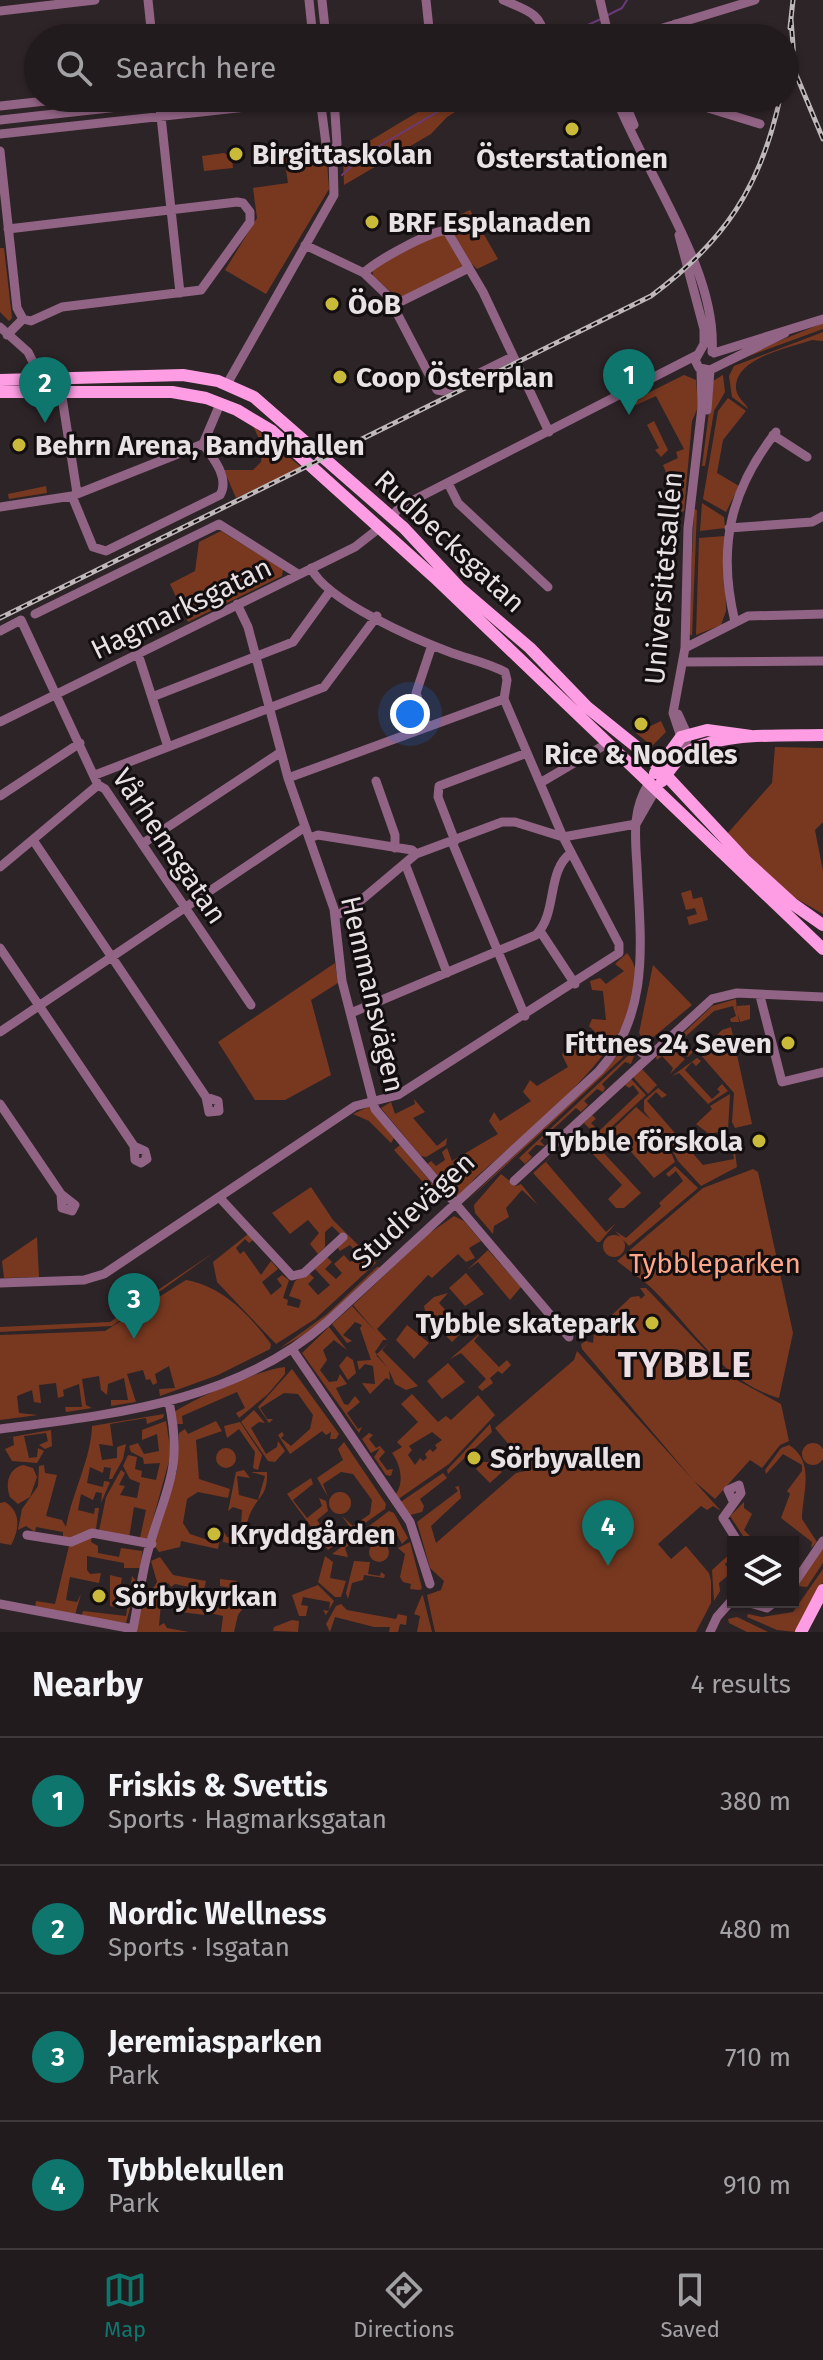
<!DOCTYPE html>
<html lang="en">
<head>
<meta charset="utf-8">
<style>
	body { margin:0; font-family:"Fira Sans",sans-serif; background:#2a2426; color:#f1f3f6 }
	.controls { position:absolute; right:24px; bottom:24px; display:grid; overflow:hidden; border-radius:0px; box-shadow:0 2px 6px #0004 }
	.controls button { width:72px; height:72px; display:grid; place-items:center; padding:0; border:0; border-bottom:2px solid #3f393b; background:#221b1d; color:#f1f3f6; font:40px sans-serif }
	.you { position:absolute; left:410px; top:714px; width:28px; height:28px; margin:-20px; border:6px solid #fff; border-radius:50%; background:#1a73e8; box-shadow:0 0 0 12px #1a73e833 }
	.badge { display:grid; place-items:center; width:52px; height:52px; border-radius:50%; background:#0f766e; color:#fff; font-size:26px; font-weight:700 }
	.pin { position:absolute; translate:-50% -66px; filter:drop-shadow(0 2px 4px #0008) }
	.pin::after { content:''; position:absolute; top:42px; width:28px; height:24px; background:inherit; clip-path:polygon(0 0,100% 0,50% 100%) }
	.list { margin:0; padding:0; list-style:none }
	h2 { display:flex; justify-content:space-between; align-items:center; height:104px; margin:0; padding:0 32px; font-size:34px }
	h2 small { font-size:26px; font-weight:400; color:#a2a1a4 }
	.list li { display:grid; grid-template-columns:52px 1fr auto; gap:24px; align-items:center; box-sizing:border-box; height:128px; padding:0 32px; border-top:2px solid #3f393b }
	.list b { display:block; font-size:30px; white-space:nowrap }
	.list p { margin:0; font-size:26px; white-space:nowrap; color:#a2a1a4 }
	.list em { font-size:26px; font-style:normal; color:#a2a1a4 }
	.icon { flex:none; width:44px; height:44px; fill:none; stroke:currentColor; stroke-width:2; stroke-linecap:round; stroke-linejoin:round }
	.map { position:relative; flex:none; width:823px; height:1632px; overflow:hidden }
	.search { position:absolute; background:#221b1d; box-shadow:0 2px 6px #0004; left:24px; right:24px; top:24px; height:88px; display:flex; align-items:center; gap:20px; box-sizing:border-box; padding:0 28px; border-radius:44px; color:#a2a1a4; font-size:30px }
	.sheet { height:616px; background:#221b1d }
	nav { display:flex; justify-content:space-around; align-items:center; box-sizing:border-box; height:112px; border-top:2px solid #3f393b; background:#221b1d; font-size:22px; color:#a2a1a4 }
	nav a { display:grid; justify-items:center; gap:4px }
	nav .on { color:#0f766e }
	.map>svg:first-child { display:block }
	.green { fill:#783820; fill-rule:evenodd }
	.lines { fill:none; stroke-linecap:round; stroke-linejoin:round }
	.stream { stroke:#683b78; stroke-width:2 }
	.minor { stroke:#916384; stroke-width:9 }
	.major { stroke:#fe9de3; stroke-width:12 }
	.rail-casing { stroke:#bfb8ba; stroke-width:5 }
	.rail { stroke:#130e10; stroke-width:2; stroke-dasharray:6; stroke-linecap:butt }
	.poi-dot { fill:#c9ba3a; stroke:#130e10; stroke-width:3 }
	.labels { text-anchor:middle; stroke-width:6; stroke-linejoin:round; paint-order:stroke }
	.poi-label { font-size:28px; font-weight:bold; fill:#e9e2e4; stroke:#130e10; text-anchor:start }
	.street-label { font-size:28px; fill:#e9e2e4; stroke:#130e10 }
	.park-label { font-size:28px; fill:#fea789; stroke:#130e10 }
	.district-label { font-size:36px; font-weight:bold; letter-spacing:2px; fill:#eddfe3; stroke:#130e10 }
</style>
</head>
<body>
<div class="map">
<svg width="823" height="1632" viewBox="0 0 823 1632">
	<rect width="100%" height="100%" fill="#2d2427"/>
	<path class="green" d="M435,98H478L447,117L431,134L344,185L343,157L431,104Z
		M321,152L327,163L329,189L266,294L225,270L257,218L253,188L288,183L284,156Z
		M224,153L232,157L233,168L204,171L202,156Z
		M470,210L498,259L477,269L472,264L399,299L373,276L372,267L452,226L449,220Z
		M0,248H4L12,318L9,321L0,312Z
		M823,323V329L741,359L740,357Z
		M823,332V341L812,340C790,348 734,357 736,389C737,398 746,403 748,409L732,397L729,376L734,366Z
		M684,375L696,380L698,407L692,421L684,511L675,515L671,508V485L663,465L678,458L676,452L684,449L656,396L636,405L632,401Z
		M723,375L725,392L714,411L705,466H702L713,381Z
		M728,398L746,411L723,440L717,473L739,486L726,512L703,499L718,411Z
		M654,421L668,450L661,457L655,450L659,448L647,425Z
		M253,426L302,468L236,498L224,470H253L261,462L262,445Z
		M46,486L47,493L9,499L8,494Z
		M702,503L724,517L725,528L700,531Z
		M694,509L697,510L692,636L689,633Z
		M221,531L283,569L282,576L188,622L170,584L195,571L199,542Z
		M725,536L726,611L721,625L696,635L699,538Z
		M661,721L666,732L652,746L636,733Z
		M775,747L823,748V822L815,830L823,871V914L790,895L727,834L772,783Z
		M691,890L693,899L702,897L708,920L689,925L687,917L697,914L695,908L686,910L681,893Z
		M627,953C678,1017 517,1140 475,1178L460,1196L453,1195L426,1165L431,1161L436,1166L445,1160L442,1152L447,1148L452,1161L498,1134L489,1121L494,1112L500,1121L531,1101L523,1092L530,1080L537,1086L568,1067L562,1055L566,1046L573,1051L598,1035L589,1026L592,1019L606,1020L603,991L592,990L590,981L600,978L606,984L624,971L615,964Z
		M335,963L338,983L311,1000L331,1075L285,1100H255L218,1042Z
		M653,965L692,1005L645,1044L639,1033Z
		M736,999L737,1011V1006L750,1005V1019L740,1022L738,1014L739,1022H731L730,1019L736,1016L733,1006L714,1011L677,1044L684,1053L689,1048L693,1052L688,1057L673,1043L712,1006Z
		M731,1027L752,1124L735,1128L732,1122L734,1093L699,1053L722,1030Z
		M667,1046L685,1059L670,1074L673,1068L662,1056L657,1060L656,1057Z
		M626,1050L622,1058L465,1203L619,1054Z
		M630,1054L634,1056L631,1064L625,1062L602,1084L605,1088L603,1092L597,1089L584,1101L588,1105L581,1112L576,1108L540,1141L545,1146L536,1145L528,1153L532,1157L525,1164L519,1158Z
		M697,1058L701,1061L696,1066L692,1062L685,1070L712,1099L720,1092L717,1089L722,1084L728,1091L708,1104L679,1073L672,1076Z
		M642,1069L657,1085L648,1094L633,1077Z
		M631,1079L646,1095L604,1134L593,1132L584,1123L592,1115L596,1119L591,1123L599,1131L639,1093L633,1085L629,1088L625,1085Z
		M658,1088L667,1095L662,1098L656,1092L647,1101L703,1165L734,1159L732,1146H724L734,1144L737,1167L701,1186L678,1161L663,1133L675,1162L654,1178L612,1130L636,1107L651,1120L644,1111V1100Z
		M730,1094L728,1130L709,1134L696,1124L712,1109L710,1106Z
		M414,1099L425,1112L413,1118L437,1146L447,1138L446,1145L426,1157L421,1156L381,1108L391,1102L395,1114L415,1104Z
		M370,1106L394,1138L391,1143L369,1121L353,1114Z
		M605,1137L608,1140L600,1149L641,1193L624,1208H616L608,1199L622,1185L590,1151Z
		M400,1145L443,1197L440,1201L394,1150Z
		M559,1150L546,1162L606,1232L616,1223L600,1242H597L533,1173Z
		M675,1166L698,1188L629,1246L615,1231L626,1238L661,1206L659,1203L683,1181L676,1171L669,1177L666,1174Z
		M753,1169L758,1172L793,1333L779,1398C721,1382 690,1323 647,1284C637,1276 627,1269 617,1261L703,1188Z
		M501,1174L516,1186L521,1184L538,1205L522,1190L506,1208L509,1217L494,1226L493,1234L475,1213L474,1205Z
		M311,1187L333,1220L376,1263L315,1319L276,1344L217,1282L213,1262L248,1234L253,1240L249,1243L245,1239L236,1248L240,1254L244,1251L261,1275L271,1261L278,1269L262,1282L271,1295L282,1286L277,1279L282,1275L289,1280L283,1298L288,1300L287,1305L299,1308L301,1300L289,1296L295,1281L309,1273L314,1278L308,1284L318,1295L330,1285L314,1268L327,1257L332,1262L325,1269L336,1279L342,1273L334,1264L344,1255L350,1262L359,1256L350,1245L340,1251L337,1247L344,1238L332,1226L325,1232V1247L318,1254L310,1244L319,1233L308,1220L290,1234L272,1213Z
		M454,1216L464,1221L481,1241L469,1248L475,1258L466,1262L458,1254L432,1278L428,1275L377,1329L387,1340H383L375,1352L388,1368L376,1355L389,1342L382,1350L418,1386L406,1390L395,1384L389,1370L390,1380L386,1378L370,1394L362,1383L375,1384L373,1366L365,1364L359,1370L357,1361L371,1360L360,1328L362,1325L355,1322L343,1335L352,1341L347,1343L332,1324L352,1306L377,1333L353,1305L427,1235Z
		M603 1246a11 11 0 1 1 22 0a11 11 0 1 1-22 0Z
		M37,1237L39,1277L4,1278L2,1261Z
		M488,1250L521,1287L510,1300L478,1262L467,1270Z
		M216,1251L112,1326L0,1332V1327L110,1322Z
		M377,1267H380L312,1330L279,1349L327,1314Z
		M466,1273L484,1294L465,1306L449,1288Z
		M186,1280C222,1286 250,1315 271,1344L270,1349L218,1375L160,1396L159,1389L175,1388L169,1366L155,1374L157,1383L153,1385L150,1379L146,1380L143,1370L127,1374L136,1402L111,1406V1400H128L124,1378L108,1384L107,1395L101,1390L99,1376L82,1379L86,1405L92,1408L66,1412L65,1407H82L79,1384L63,1390L64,1396L58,1398L56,1383L39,1385L41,1403L34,1402L32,1390L17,1396L19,1413L38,1415L0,1420V1335L105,1331Z
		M640,1288H646L731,1377L781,1404L789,1441L780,1445L762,1468L750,1460L715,1499L694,1481L582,1349L581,1344L586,1341L593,1343L594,1332L631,1297L639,1296L641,1299L645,1295Z
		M448,1293L439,1303L464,1330L452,1342L426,1315L424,1306L434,1297Z
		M407,1325L429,1343L414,1359L396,1340Z
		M329,1327L347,1350L334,1340L323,1350L327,1360L320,1370L329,1382L337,1381L340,1374L347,1384L336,1388L344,1404L348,1405L355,1396L360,1402L347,1413L358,1429L362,1427L359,1433L302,1353Z
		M482,1331L474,1341L499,1367L507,1360L511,1365L502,1374L498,1371L490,1378L493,1383L482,1391L478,1387L486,1379L461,1353L450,1359Z
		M577,1351L721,1511L713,1506L707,1510L701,1506L658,1544L671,1559L686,1546L709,1573L711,1581V1603L696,1632H435L427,1595L441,1590L444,1581L430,1568L417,1522L458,1491L455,1487L459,1486L461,1498L431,1526L436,1543L516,1473L530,1470L495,1428L574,1360Z
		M347,1356L353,1360L356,1373L348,1380L339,1366Z
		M448,1363L465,1382L442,1399L427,1381Z
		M285,1367V1374L268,1394L239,1418L236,1413L245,1408L237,1392L182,1416L183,1424H176L174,1412C197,1397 259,1370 285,1367Z
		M292,1369L339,1434L336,1439H330L331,1432L326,1435L322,1431L290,1454L278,1435L282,1432L284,1435L281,1438L291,1446L310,1429L313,1415L298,1394L284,1393L260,1408L267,1419H273L269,1423L258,1407Z
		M412,1394L438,1422L446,1416L451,1420L478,1395L495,1415L449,1464L397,1500L394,1496C405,1485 401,1465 392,1453L402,1447L397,1442L418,1422L401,1404ZM432,1432L442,1440L435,1445L437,1448L433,1452L430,1449L425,1454L427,1458L423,1461L420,1458L415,1465L408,1455L412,1450L409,1446Z
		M254,1410L265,1423L259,1422L251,1428L266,1454L277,1447L278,1441L285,1451L275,1462L268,1461L241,1422Z
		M164,1414L163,1418L147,1424L146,1418L110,1424L113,1446L99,1444L102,1460L117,1458V1447L126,1444L123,1459L112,1479H109L111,1468L104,1467L103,1473L90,1467L87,1483L103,1487L104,1481L110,1482L101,1503L102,1493L96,1492L93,1500L81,1494L78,1510L94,1514L95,1508H99L96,1529L75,1538H63V1532L36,1527L35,1532L26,1526L18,1530L22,1509L38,1486L39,1466L44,1465L45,1473L57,1475L46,1516L62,1520L66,1527C72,1493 91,1459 92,1426Z
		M166,1421L171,1454L148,1537L144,1540L140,1538L146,1510L134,1507L129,1538L99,1531L106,1497L121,1470L125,1473L119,1485L125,1486L120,1495L137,1498L140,1483L130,1479L123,1466L128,1455L137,1457L135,1469L142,1471L141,1477L156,1480L160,1463L144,1464L143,1458L131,1452L129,1446L138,1443L144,1454L159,1451L157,1434L142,1440V1430Z
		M216,1421L222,1431L196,1440L199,1479L230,1489L228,1498L198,1492L187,1499L183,1523L190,1534L214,1542L220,1538L218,1549L181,1541L180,1547L159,1552L154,1545L177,1471L179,1433L185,1429L188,1434Z
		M240,1422L262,1455L258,1470L253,1468L255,1452L239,1429L227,1438L224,1426Z
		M490,1424L492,1432L448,1474L447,1470Z
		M51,1430L52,1446L45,1449L39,1445L48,1441L46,1433L24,1436L29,1458L37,1457L38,1448L44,1451L37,1463L12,1461L5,1449L14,1445L13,1437L0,1439Z
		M369,1433L373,1435L369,1439L376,1448L380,1446L385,1452L379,1459L387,1470L393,1469L391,1476L386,1475L374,1457L380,1448L371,1453L362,1439Z
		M344,1442L386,1504L385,1509L348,1535L352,1530L342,1516L353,1526L370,1514L372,1500L353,1474L341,1472L323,1484L328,1497L317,1478L343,1460L338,1449Z
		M802 1454a11 11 0 1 1 22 0a11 11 0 1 1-22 0Z
		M789,1445C816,1462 802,1494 802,1519L817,1542L811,1548L812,1542L781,1518L790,1494L787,1491L802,1471V1465L783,1454L766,1474L765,1470L781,1448Z
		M216 1458a10 10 0 1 1 20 0a10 10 0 1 1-20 0Z
		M482,1462H493L502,1472L490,1483L476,1469Z
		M23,1465L33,1468L37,1477L30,1497L18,1504L10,1497C5,1484 8,1469 23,1465Z
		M244,1470L250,1478L237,1476L239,1495L258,1500L265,1476L251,1472H267C268,1497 257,1497 250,1514C245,1525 246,1537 240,1546L223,1542L224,1532L227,1537L240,1539L242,1510L233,1507L228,1511L236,1472Z
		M443,1473L447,1478L420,1499L424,1506L422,1512L410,1515L399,1503Z
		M311,1478L313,1484L293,1500L307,1518L322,1506L319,1498L326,1501L328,1511L317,1520L329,1538L341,1530L345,1537L328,1550L287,1494Z
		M329 1503a11 11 0 1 1 22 0a11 11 0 1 1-22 0Z
		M5,1502C22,1512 19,1531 11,1545L0,1543V1503Z
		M744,1502V1508L752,1514L744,1530L756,1542H747L730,1516Z
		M389,1511L394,1513L408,1538L402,1544L393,1527L389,1529L386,1525L380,1529L377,1526L345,1548L348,1557L332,1554Z
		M92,1536L91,1542L98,1546V1553L119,1557L121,1548L142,1551L143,1546L140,1568H124V1563L87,1556V1570L90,1574L101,1573L99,1583L70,1577L66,1600L77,1602L81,1594L75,1615L35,1607L36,1601L55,1604L69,1546Z
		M410,1542L422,1588L420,1590L410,1589L411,1584L403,1582L400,1577L405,1554L398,1548Z
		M369 1552a10 10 0 1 1 20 0a10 10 0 1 1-20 0Z
		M823,1546V1563L807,1587L797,1586Z
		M733,1551V1556L725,1564L731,1573L719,1583L720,1591L714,1601L712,1570Z
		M325,1556L333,1562L330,1578L346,1581L341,1597H335L318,1582Z
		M160,1557L173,1575L206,1581L204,1590L175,1584L171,1587L168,1583L162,1601H158L161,1603L159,1626L164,1623L167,1628L189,1632H135L143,1593L154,1587L157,1582L151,1561Z
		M354,1561L370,1562L368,1574L380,1576L381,1572L385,1575L384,1578L364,1575L363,1580L352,1583L348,1599L346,1593Z
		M823,1569V1582L796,1632L777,1630L747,1617L748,1614L762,1617L793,1612Z
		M110,1575L122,1578L116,1607L110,1606Z
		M132,1576L137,1582L126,1623L81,1618L83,1611L126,1616Z
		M220,1579L237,1581L246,1604L238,1615L234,1632H221L223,1616L210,1613L208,1604L214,1596L215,1606H229L232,1610L234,1592L237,1589L220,1586Z
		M318,1585L334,1601L326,1615L323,1610L329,1611L330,1602L303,1597L301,1605L308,1606L306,1616H299L292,1595Z
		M422,1595L423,1596L432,1632H417L420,1616L414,1614Z
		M181,1603L199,1606L205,1615L180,1612Z
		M341,1604L347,1610L396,1619L398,1614L407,1616L406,1625L400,1624L398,1632H389L390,1627H374L335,1617L330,1632L326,1624L336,1606Z
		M737,1617L768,1632H747L729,1623L728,1619Z
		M292,1620L299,1621L298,1632L273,1631L274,1627Z"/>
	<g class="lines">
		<path class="stream" d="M606,16L622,8L627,0
			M573,38L581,28L601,19
			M342,175L364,155L461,98"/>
		<path class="minor" d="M148,0L152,38
			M309,0L313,38
			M322,0L326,38
			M426,0L430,38
			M503,0C523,9 544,13 543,38
			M600,0L609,38
			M0,11L95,0
			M675,24L679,38
			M630,38L755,0
			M159,98L180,293
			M616,98C645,173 718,271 712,352
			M623,98L634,125
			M699,98L708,108L760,124
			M0,106L73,98
			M0,120L200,98
			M0,134L328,98
			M0,151L17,308L23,319
			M333,154L337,144L334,98
			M8,229L237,202L243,203L250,212V222L201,290L62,307L31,321L23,319
			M679,235L704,329V344L695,360L699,368L710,370L785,333
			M305,245L364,273L388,296L437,390L443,391L512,357
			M364,273C374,262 435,228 447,231L483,292L549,432
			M394,305L469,268
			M0,327L28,352L42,380
			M7,335L23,319
			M714,353L823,319
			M227,384L334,195L333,157L326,144L320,98
			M61,391L77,493
			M707,410L710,370
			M773,435L807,457
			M448,483L458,503L548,587
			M72,496L93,547L106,551L220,495C230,479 213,457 203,444
			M0,507L72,496L203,444L220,404
			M392,516L400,507L697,355
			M729,528L812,522L823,516
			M237,604L248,627L288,778L334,909L342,981L375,1109L569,1337
			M35,614L219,524L298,574
			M735,622C717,548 730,490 776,432
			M0,631L21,620L98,785L105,789L251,1005
			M685,648L748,616L823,614
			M138,654L168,747
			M683,662L823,661
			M152,697L293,642L330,591
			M678,714L688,736L682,755
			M0,722L355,547L378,529
			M427,727L416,693L432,645
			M681,737L673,713L685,648L688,528L702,407L701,370
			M95,775L324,687L377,616
			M288,778L504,699
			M376,781L395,835V848
			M540,783L603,746
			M0,796L80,743
			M636,824L656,789
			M309,838L318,835L412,850L416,854L502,822H515L563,837L636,824
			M33,840L206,1097L209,1112L219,1111L218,1101L206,1097
			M455,841L438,797L439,786L527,753
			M452,842L525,1016
			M142,844L281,752
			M406,866L447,973
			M0,867L98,785
			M335,916L353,907L416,854
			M540,931L575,984
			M0,948L134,1146L135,1160L141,1163L147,1159L145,1151L134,1146
			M760,996L782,1082L823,1072
			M351,1013L536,935C558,913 546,871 571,853
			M0,1032L305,827
			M623,1037L647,1057
			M0,1104L61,1194L75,1205L72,1211L62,1208L61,1194
			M514,1181L712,999L737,993L823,997
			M219,1197L292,1276L304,1273L343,1237
			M0,1283L84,1280L104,1274L355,1106L398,1095L619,953V944L563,837L504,699L507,680L505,672C488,663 469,659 452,653C417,640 326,601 311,568
			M292,1349L410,1522L430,1584
			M0,1429C115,1414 236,1402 327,1322L599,1071C652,1012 640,938 637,866C635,835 632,810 649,783
			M733,1501L728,1490L739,1485L741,1493L723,1518L738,1542
			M27,1535L71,1542L92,1533L152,1544
			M793,1585L823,1541
			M746,1602L767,1608L775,1602
			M0,1604L133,1629C138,1605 141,1579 147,1555C164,1490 184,1473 169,1402
			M710,1632L717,1617L733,1599"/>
		<path class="major" d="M0,380L183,375L218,381L254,397L404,528L460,588L530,648L587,707L649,757L746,861L793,904L823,925
			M0,392H172L206,398L237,410L272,431L434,577L823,949
			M681,737L707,730L751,736
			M655,773L681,737
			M662,781C668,772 674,763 682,756C713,731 784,736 823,735
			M801,1632L823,1590"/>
		<defs>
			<path id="rail" d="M791,19L795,72L823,139
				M790,28L793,0
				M0,618L651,296C724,242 761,187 780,98"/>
		</defs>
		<use href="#rail" class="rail-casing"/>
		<use href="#rail" class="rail"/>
	</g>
	<g class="poi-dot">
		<circle cx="572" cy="129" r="8"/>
		<circle cx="236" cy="154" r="8"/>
		<circle cx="372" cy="222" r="8"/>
		<circle cx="332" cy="304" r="8"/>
		<circle cx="340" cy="377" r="8"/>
		<circle cx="19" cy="445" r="8"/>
		<circle cx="641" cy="724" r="8"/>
		<circle cx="788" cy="1043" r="8"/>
		<circle cx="759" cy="1141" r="8"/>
		<circle cx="652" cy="1323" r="8"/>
		<circle cx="474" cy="1458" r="8"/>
		<circle cx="214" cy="1534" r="8"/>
		<circle cx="99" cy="1596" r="8"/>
	</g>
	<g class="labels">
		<g class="poi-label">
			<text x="252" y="164">Birgittaskolan</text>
			<text x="572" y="168" text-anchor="middle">Österstationen</text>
			<text x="388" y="232">BRF Esplanaden</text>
			<text x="348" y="314">ÖoB</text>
			<text x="356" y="387">Coop Österplan</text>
			<text x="35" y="455">Behrn Arena, Bandyhallen</text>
			<text x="641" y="764" text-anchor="middle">Rice &amp; Noodles</text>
			<text x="772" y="1053" text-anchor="end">Fittnes 24 Seven</text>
			<text x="743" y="1151" text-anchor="end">Tybble förskola</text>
			<text x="636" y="1333" text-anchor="end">Tybble skatepark</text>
			<text x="490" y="1468">Sörbyvallen</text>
			<text x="230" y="1544">Kryddgården</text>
			<text x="115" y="1606">Sörbykyrkan</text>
		</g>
		<g class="street-label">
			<text transform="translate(450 541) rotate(43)" y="10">Rudbecksgatan</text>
			<text transform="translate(663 578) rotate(-85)" y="10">Universitetsallén</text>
			<text transform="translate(181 608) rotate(-26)" y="10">Hagmarksgatan</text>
			<text transform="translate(170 846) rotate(56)" y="10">Vårhemsgatan</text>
			<text transform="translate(373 994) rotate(77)" y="10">Hemmansvägen</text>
			<text transform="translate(413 1210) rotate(-43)" y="10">Studievägen</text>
		</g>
		<g class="park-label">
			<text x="715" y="1273">Tybbleparken</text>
		</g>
		<g class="district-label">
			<text x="685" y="1377">TYBBLE</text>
		</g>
	</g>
</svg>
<div class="controls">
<button><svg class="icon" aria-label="layers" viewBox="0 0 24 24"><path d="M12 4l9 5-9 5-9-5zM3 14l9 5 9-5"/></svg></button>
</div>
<div class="you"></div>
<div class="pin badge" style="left:629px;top:415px">1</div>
<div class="pin badge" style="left:45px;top:423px">2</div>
<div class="pin badge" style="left:134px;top:1339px">3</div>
<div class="pin badge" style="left:608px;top:1566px">4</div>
<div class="search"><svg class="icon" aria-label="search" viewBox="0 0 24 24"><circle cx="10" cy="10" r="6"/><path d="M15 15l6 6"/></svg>Search here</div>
</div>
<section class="sheet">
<h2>Nearby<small>4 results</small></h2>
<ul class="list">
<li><span class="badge">1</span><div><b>Friskis &amp; Svettis</b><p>Sports · Hagmarksgatan</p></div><em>380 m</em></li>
<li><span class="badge">2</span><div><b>Nordic Wellness</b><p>Sports · Isgatan</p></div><em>480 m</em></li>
<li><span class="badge">3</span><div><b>Jeremiasparken</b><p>Park</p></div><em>710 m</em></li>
<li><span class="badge">4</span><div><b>Tybblekullen</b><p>Park</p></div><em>910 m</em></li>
</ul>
</section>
<nav>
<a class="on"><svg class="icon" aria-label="map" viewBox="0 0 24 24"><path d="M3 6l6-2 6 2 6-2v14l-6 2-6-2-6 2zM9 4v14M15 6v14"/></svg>Map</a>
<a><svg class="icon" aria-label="directions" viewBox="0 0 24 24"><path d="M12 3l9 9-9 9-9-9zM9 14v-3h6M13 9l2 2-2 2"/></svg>Directions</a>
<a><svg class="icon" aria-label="saved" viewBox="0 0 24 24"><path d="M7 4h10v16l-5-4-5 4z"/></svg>Saved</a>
</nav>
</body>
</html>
